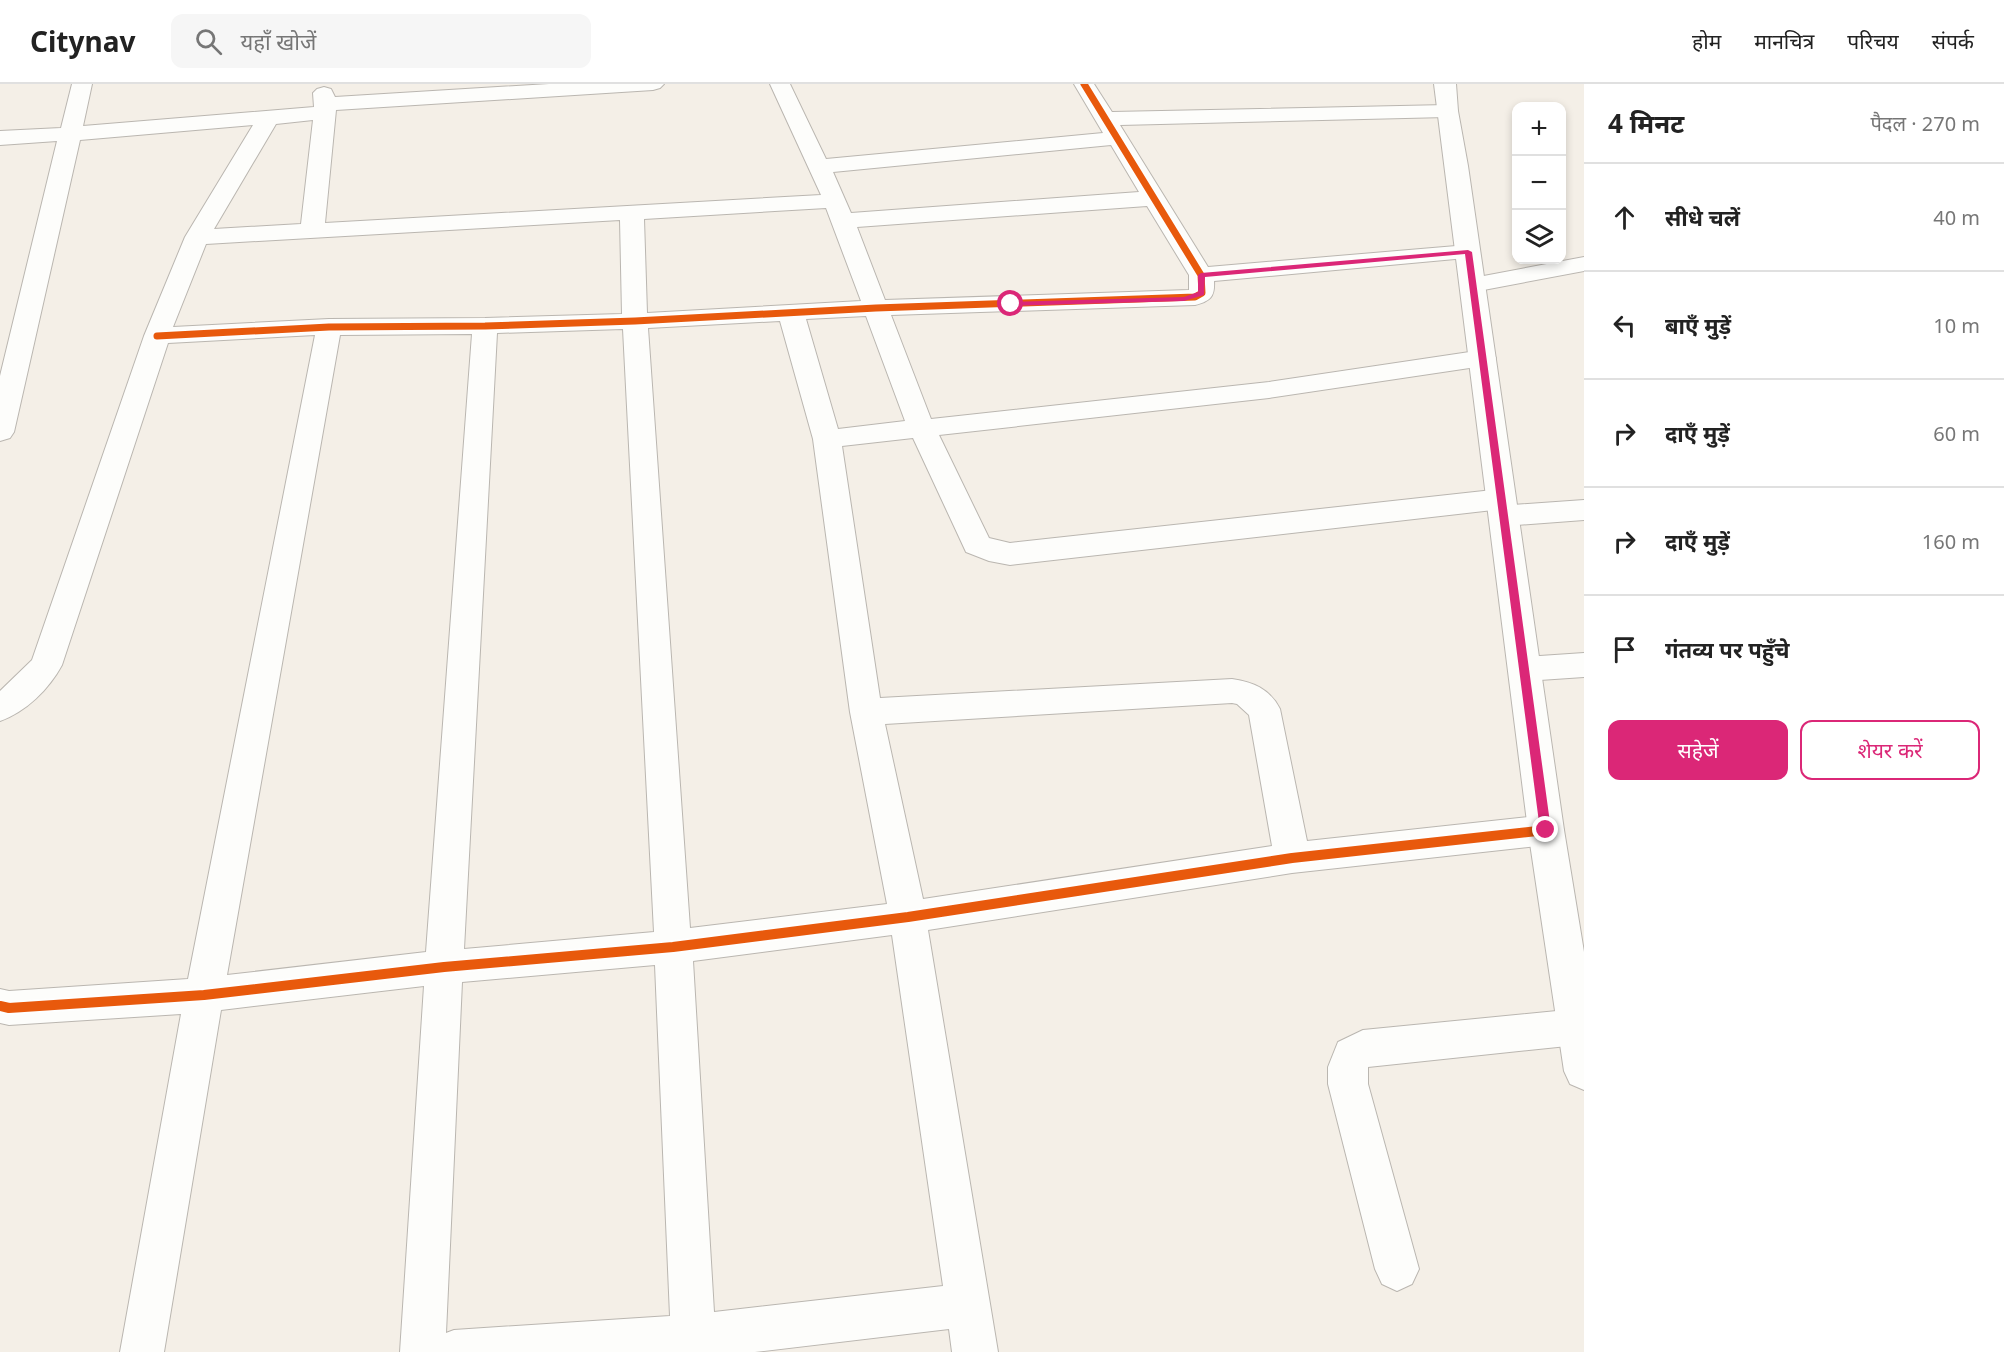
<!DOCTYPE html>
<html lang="hi">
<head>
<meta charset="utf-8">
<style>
	body { margin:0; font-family:"Noto Sans","Noto Sans Devanagari",sans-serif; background:#f6f6f6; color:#222 }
	.controls { position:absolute; right:18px; top:18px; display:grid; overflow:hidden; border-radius:12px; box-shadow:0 3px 9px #0003 }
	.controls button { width:54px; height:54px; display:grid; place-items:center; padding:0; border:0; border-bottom:2px solid #e0e0e0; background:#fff; color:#222; font:30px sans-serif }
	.stop { position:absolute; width:18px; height:18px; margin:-14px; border:4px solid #db2777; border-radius:50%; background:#fff }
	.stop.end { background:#db2777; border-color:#fff; box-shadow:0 2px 6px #0008 }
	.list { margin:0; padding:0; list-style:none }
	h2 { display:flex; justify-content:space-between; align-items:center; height:78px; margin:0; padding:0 24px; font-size:26px }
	h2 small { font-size:20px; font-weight:400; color:#767676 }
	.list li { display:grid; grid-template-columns:39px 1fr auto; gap:18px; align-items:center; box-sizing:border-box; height:108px; padding:0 24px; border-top:2px solid #e0e0e0 }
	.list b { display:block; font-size:22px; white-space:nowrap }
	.list em { font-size:20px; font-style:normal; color:#767676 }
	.actions { display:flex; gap:12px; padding:18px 24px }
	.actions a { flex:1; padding:14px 0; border:2px solid #db2777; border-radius:12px; text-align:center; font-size:21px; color:#db2777 }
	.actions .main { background:#db2777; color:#fff }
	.icon { flex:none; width:33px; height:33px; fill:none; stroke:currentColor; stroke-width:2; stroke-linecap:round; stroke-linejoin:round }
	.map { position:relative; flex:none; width:1584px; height:1268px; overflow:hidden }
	header { display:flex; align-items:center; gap:36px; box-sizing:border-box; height:84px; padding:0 30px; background:#fff; border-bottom:2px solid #e0e0e0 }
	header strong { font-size:28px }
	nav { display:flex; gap:33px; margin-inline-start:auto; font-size:21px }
	.search { width:420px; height:54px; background:#f6f6f6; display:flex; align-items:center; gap:15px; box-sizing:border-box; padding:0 21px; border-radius:12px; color:#767676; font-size:22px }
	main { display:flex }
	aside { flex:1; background:#fff }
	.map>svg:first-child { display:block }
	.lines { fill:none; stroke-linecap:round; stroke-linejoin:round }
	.street-casing { stroke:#bab6b0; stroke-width:2 }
	.secondary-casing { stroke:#bab6b0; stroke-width:2 }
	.street { fill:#fdfdfb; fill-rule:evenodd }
	.secondary { fill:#fdfdfb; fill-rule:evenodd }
	.cycleway-far1-casing { stroke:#fefefe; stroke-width:10 }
	.cycleway-casing { stroke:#fefefe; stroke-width:14 }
	.cycleway-far1 { stroke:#e8590c; stroke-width:7 }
	.cycleway { stroke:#e8590c; stroke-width:10 }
	.route { fill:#db2777 }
</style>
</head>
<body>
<header>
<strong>Citynav</strong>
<div class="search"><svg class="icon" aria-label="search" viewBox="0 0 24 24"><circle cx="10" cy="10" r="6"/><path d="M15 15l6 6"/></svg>यहाँ खोजें</div>
<nav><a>होम</a><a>मानचित्र</a><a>परिचय</a><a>संपर्क</a></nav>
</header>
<main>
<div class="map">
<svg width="1584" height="1268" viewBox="0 0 1584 1268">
	<rect width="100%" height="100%" fill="#f4efe7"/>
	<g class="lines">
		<defs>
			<path id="street" d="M72,0H92L83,42L314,23L313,9L317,5L324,3L331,5L335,13L549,0H664L660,4L653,6L336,26L325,139L821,111L770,0H790L826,75L1103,49L1074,0H1094L1112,28L1447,21L1455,22L1458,27L1455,32L1447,33L1120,41L1208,183L1468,161L1477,163L1480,168L1477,173L1214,197C1215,213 1210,217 1195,221L891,231L931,335L1269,298L1483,266L1492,268L1496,274L1492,280L1483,282L1269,314L939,351L989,454L1010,459L1502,405L1512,408L1516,415L1513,421L1584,416V436L1504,442L1494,439L1489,432L1493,426L1010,481L989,477L966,468L913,354L842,362L880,614L1232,595C1253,598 1270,605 1280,625L1307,757L1546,731L1558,736L1564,746L1558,756L1546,761L1292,789L928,846L998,1268H952L949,1245L755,1268H400L424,902L221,926L164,1268H120L181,930L9,941L0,939V905L9,907L188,895L315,251L168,259L62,581C49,605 26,628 0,637V607L32,576L144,252L185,153L253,41L80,56L14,348L10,354L0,357V292L57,57L0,61V47L61,44ZM313,36L301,140L214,145L276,40ZM1111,61L1139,108L851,129L833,88ZM1147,122L1189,191V206L885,216L857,143ZM826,124L861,217L647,229L644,135ZM620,136L622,230L485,234L329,235L173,243L206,160ZM866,232L905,337L838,345L806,235ZM780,237L813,355L850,628L887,820L690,844L648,244ZM623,245L654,848L464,865L497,249ZM472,250L426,868L227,891L340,251ZM1232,619L1237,620L1249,631L1272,762L923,815L885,640ZM892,851L943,1202L714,1228L693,877ZM655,881L670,1232L454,1246L446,1249L462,898Z
				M1584,173V187L1473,208L1464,206L1461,201L1464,196L1473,194Z
				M1584,569V593L1525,597L1514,594L1509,585L1514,576L1525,573Z
				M1577,925L1584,928V958L1577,961L1368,983V1000L1419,1185L1412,1200L1397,1207L1382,1200L1375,1185L1328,1000V983L1338,958L1363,946Z"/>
			<path id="secondary" d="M1434,0H1456L1458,27L1468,82L1564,746L1584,868V1006L1570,1000L1564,987L1528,746Z"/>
		</defs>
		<use href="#street" class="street-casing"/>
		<use href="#secondary" class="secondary-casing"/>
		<use href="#street" class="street"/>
		<use href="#secondary" class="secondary"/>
		<defs>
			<path id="cycleway-far1" d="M157,252L329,243L485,242L635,237L876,224L1195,213L1202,209L1201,191L1084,0"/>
			<path id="cycleway" d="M0,922L9,924L204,911L444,883L673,863L908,833L1292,774L1546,746"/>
		</defs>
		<use href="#cycleway-far1" class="cycleway-far1-casing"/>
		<use href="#cycleway" class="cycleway-casing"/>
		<use href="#cycleway-far1" class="cycleway-far1"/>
		<use href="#cycleway" class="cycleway"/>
	</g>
	<path class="route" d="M1468,166L1472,168L1551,746L1546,750L1540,746L1465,170L1205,193L1204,211L1184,217L1011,222L1007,220L1011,218L1184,213L1198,208V191L1201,189Z"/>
</svg>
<div class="controls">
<button>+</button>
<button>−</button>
<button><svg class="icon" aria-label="layers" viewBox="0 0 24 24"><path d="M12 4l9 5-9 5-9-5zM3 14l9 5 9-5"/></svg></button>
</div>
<div class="stop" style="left:1011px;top:220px"></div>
<div class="stop end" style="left:1546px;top:746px"></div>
</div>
<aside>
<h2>4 मिनट<small>पैदल · 270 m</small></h2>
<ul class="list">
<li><svg class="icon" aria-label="ahead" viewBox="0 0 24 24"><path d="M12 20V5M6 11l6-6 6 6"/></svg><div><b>सीधे चलें</b></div><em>40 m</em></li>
<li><svg class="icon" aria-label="left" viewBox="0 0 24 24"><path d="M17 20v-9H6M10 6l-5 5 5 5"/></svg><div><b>बाएँ मुड़ें</b></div><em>10 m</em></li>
<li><svg class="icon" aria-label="right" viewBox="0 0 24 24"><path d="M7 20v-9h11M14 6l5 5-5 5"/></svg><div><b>दाएँ मुड़ें</b></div><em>60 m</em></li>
<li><svg class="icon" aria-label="right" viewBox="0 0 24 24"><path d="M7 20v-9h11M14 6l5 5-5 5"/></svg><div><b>दाएँ मुड़ें</b></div><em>160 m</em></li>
<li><svg class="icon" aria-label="arrive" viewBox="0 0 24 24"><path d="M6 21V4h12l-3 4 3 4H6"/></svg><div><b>गंतव्य पर पहुँचे</b></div></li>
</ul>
<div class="actions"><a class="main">सहेजें</a><a>शेयर करें</a></div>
</aside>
</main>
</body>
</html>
